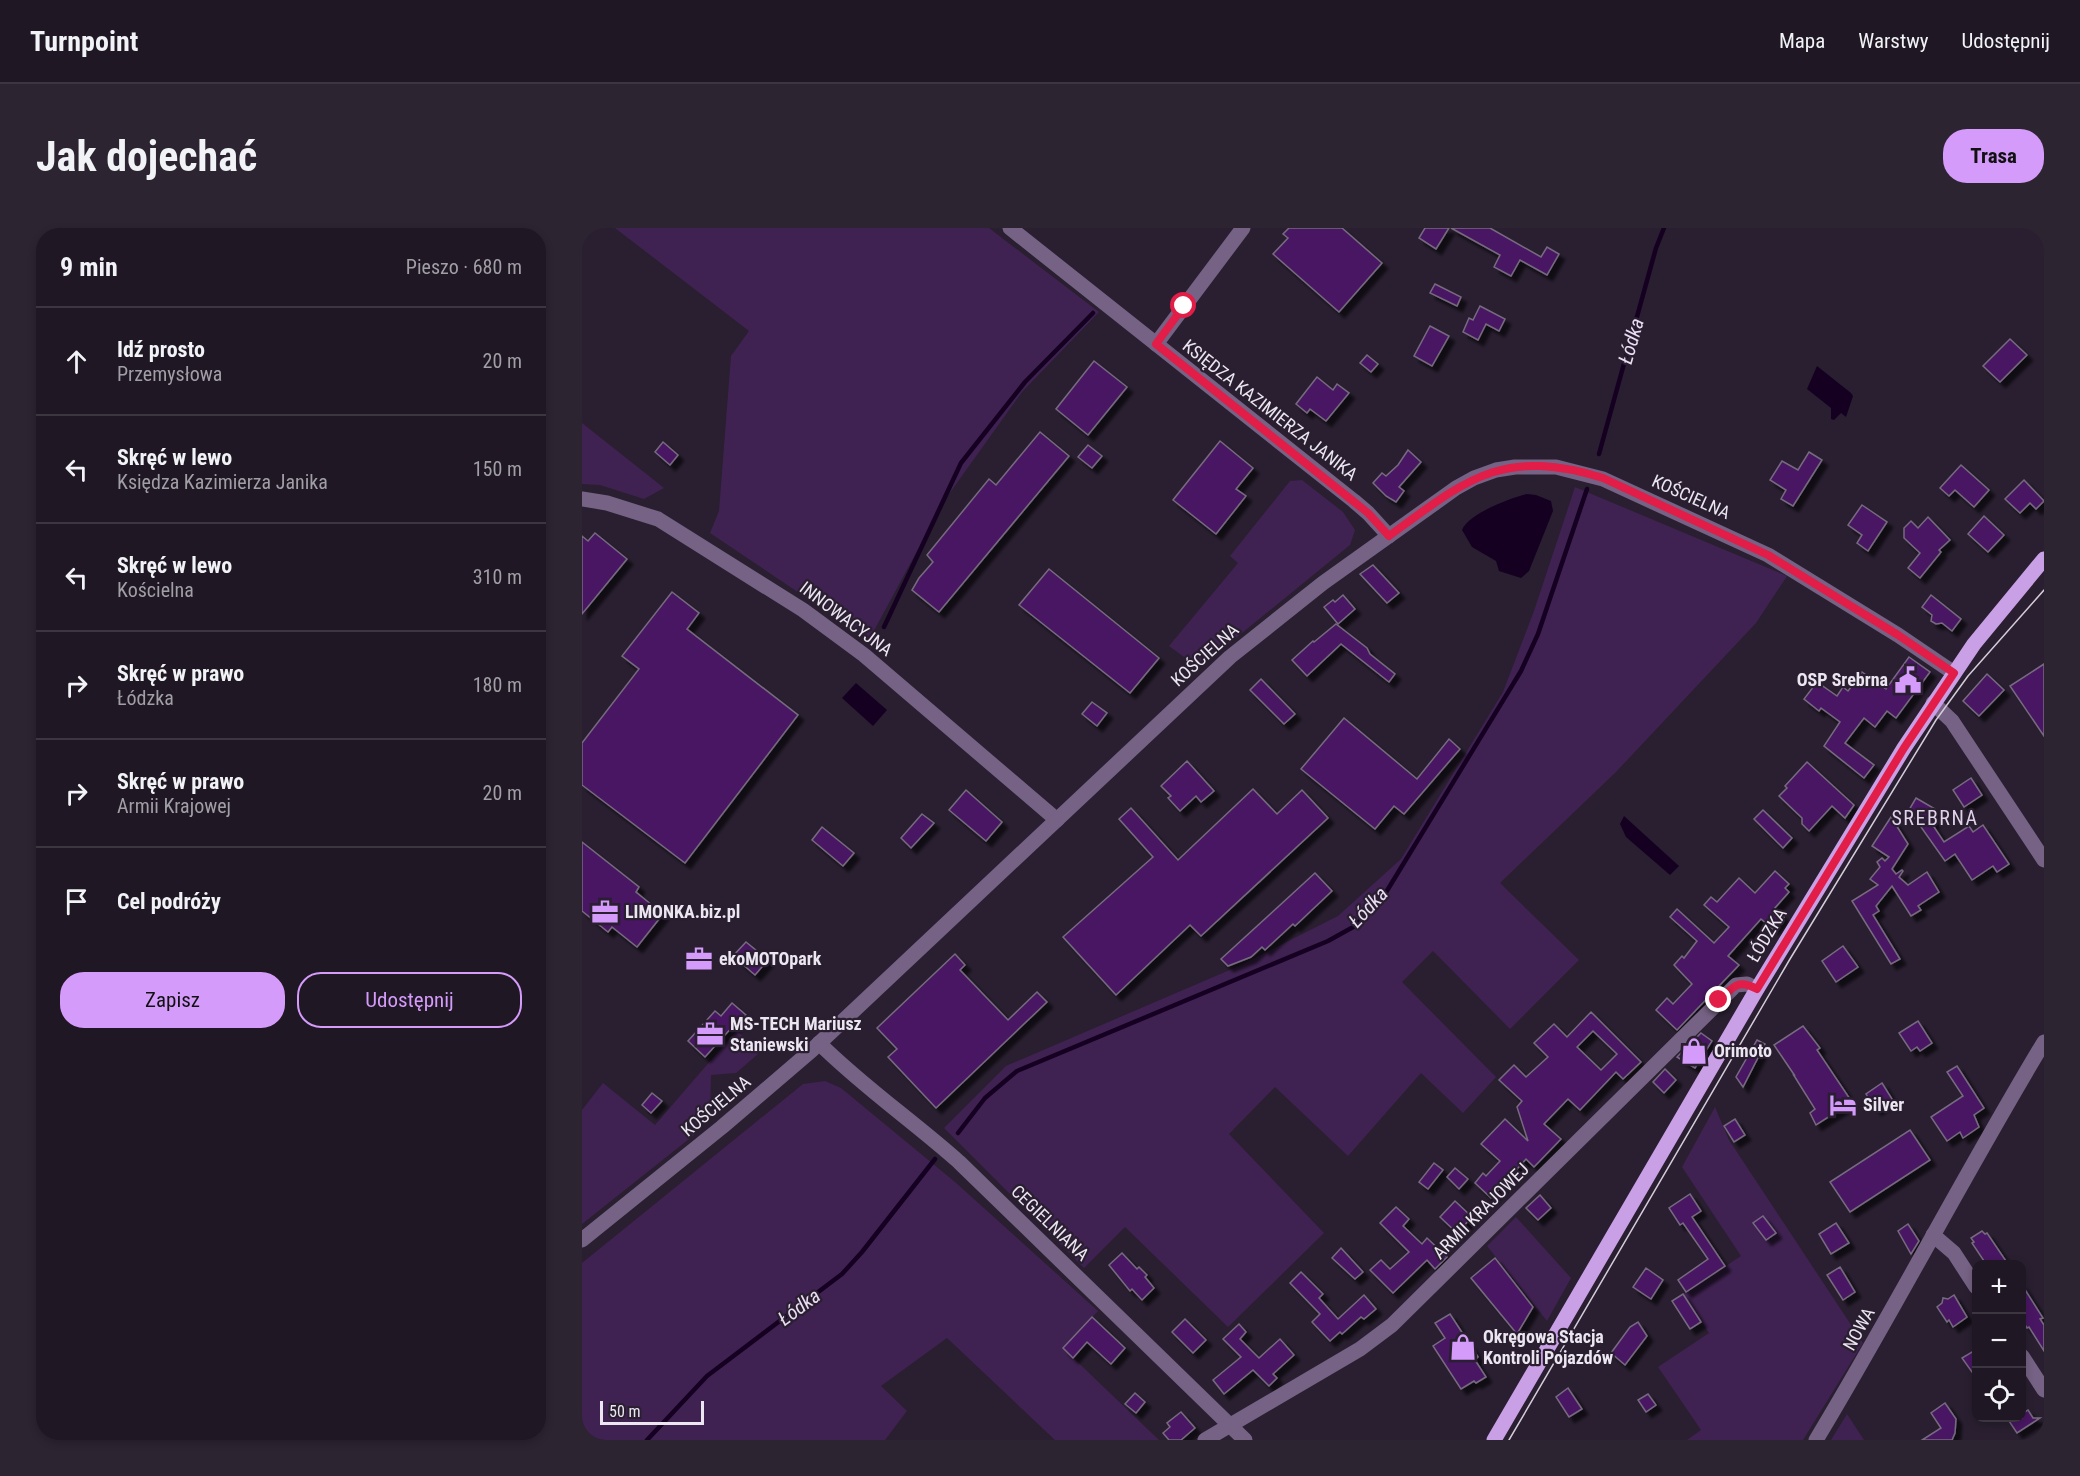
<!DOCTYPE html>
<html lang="pl">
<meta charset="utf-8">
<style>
:root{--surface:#1f1724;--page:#2c2431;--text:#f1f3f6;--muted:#a19fa6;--line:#3c3641;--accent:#d59bfa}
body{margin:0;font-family:"Roboto Condensed",sans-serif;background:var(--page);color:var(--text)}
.controls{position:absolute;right:18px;bottom:18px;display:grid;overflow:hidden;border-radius:12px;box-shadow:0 3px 9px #0003}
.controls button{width:54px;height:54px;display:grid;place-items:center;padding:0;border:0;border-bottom:2px solid var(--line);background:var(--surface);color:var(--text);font:30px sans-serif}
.scale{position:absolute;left:18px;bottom:15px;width:104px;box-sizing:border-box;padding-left:6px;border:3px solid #ece6f1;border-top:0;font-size:16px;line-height:21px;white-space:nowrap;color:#ece6f1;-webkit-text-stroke:4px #291f30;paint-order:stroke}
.stop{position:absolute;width:18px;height:18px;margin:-14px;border:4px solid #e11d48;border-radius:50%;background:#fff}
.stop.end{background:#e11d48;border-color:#fff;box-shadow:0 2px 6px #0008}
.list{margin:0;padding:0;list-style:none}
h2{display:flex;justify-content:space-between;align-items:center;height:78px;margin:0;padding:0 24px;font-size:26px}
h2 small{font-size:20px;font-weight:400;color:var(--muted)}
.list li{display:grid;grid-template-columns:39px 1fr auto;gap:18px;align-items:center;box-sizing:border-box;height:108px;padding:0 24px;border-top:2px solid var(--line)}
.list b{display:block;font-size:22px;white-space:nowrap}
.list p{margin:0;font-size:20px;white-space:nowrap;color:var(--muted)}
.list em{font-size:20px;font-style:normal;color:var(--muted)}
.actions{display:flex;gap:12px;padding:18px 24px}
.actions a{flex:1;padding:14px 0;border:2px solid var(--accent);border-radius:24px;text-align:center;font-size:21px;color:var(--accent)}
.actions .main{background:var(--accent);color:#111}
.icon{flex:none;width:33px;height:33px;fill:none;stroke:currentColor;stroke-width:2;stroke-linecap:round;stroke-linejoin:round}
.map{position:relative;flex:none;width:1462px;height:1212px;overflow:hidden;border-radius:24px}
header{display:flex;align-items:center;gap:36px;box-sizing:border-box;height:84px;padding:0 30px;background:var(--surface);border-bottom:2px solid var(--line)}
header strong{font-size:28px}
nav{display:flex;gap:33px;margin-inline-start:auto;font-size:21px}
.intro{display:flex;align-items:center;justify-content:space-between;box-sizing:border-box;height:144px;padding:0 36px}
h1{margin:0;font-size:42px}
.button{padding:15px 27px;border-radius:24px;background:var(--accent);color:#111;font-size:21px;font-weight:700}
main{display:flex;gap:36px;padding:0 36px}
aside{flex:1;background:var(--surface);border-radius:24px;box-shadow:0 3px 9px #0003}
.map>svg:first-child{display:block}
.green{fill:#3f2251}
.water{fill:#150022}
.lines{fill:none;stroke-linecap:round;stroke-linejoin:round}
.stream{stroke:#150022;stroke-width:4.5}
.building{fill:#491763;stroke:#766b7f;stroke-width:1.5;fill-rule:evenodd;filter:url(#shadow)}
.minor{stroke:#766284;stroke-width:15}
.major{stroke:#c99fe6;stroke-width:15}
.tram{stroke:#d4cdd9;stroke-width:1.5}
.route{stroke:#e11d48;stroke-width:8}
.labels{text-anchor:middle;stroke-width:4.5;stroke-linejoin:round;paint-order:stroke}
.street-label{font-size:18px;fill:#ece6f1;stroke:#291f30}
.poi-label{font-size:18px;font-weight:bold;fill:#ece6f1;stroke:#291f30;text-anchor:start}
.water-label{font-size:20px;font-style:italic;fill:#eaddf3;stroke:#291f30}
.neighbourhood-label{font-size:20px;letter-spacing:1.5px;fill:#dfd2e9;stroke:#291f30}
</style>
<header>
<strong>Turnpoint</strong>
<nav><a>Mapa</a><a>Warstwy</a><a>Udostępnij</a></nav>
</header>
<div class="intro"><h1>Jak dojechać</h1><a class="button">Trasa</a></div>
<main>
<aside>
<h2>9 min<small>Pieszo · 680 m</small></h2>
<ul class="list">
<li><svg class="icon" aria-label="ahead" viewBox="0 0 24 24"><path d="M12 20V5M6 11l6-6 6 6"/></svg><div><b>Idź prosto</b><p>Przemysłowa</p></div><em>20 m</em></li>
<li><svg class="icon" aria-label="left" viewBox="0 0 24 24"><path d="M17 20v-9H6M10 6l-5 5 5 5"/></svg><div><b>Skręć w lewo</b><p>Księdza Kazimierza Janika</p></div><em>150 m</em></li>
<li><svg class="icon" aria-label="left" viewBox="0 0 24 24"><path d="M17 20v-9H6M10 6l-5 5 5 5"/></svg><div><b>Skręć w lewo</b><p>Kościelna</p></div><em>310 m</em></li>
<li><svg class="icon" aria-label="right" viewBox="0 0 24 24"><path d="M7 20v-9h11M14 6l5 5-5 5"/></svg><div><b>Skręć w prawo</b><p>Łódzka</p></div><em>180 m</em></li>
<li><svg class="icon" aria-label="right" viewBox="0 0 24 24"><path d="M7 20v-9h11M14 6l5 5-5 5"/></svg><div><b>Skręć w prawo</b><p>Armii Krajowej</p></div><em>20 m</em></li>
<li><svg class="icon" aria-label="arrive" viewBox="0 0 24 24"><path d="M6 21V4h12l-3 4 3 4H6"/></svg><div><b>Cel podróży</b></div></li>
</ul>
<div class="actions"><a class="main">Zapisz</a><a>Udostępnij</a></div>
</aside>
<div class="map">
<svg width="1462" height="1212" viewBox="0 0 1462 1212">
<defs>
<filter id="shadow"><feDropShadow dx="5.5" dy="5.5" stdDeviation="1.5" flood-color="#0009"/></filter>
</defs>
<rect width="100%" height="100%" fill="#291f30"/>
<g class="green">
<polygon points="33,0 407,0 517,84 440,164 362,273 287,412 128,305 137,283 149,128 167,103"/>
<polygon points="0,195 82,260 62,271 18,257 0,256"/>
<polygon points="720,252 761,284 773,302 768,317 617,440 587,418 656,335 648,328 708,253"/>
<polygon points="993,259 1205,348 1174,395 1034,544 918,655 997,732 928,801 851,723 820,754 914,849 881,885 839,845 766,928 693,859 647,906 742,1005 646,1099 543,999 502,1040 362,900 424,838 657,738 756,688 819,631 921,464 952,383"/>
<polygon points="155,802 176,826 154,845 129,847 128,888 112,907 0,996 0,882 21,855 73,897"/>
<polygon points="243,853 259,860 373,954 516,1083 481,1120 577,1212 473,1212 365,1110 299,1158 325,1183 303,1212 0,1212 0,1035 221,856"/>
<polygon points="1133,879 1147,912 1281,1115 1221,1212 1105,1212 1119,1202 1076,1139 1127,1105 1101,1066 1159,1028 1100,939"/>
<polygon points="934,989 989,1050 965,1093 905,1018"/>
<polygon points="1265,1186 1282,1212 1249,1212"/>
</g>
<g class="water">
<polygon points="1235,138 1269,165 1271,168 1264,189 1259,185 1252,192 1249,191 1249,180 1225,161"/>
<path d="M945,266L954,267L969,273L971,283L947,343L939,350L917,343L914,333L890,319L880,302C886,286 928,270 945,266Z"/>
<polygon points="274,455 305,482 291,498 260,470"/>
<polygon points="1042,588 1097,638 1088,647 1044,609 1038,596"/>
</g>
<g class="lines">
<g class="stream">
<polyline points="1017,226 1074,20 1082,0"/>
<polyline points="302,399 379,235 443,154 511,85"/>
<polyline points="376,905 403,870 435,843 746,713 773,698 803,666 939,443 956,406 1005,261"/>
<polyline points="65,1212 125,1148 260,1046 280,1024 353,931"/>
</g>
</g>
<g class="building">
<polygon points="707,0 760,0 800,35 757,84 691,26 706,10 701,6"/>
<polygon points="843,0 867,0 854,21 837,10"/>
<polygon points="869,0 908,0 959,29 965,19 977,26 965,47 938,32 929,48 912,39 918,27"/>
<polygon points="853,56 879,69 875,78 848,65"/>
<polygon points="898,78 923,91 917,103 904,96 896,112 881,104 887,90 891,92"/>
<polygon points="848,98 867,108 850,138 832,128"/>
<polygon points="1428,111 1445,127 1418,154 1401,138"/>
<polygon points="785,127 796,136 789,144 778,135"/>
<polygon points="512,133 545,159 506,207 474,181"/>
<polygon points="735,149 751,162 755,156 767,165 744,193 728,181 725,185 714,176"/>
<polygon points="458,204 487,228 357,384 330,362 337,350 351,334 345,327 407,251 414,257"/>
<polygon points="638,213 671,240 654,261 664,268 634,306 591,272"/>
<polygon points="81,214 96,227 88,237 73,224"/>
<polygon points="506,217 520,228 510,240 496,229"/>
<polygon points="826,222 839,234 817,259 822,263 814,274 804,268 791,255 800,245 804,248 816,237"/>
<polygon points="1227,224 1240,232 1211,278 1199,271 1204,262 1188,252 1200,233 1216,242"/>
<polygon points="1379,237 1407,262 1392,279 1373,262 1367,268 1358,260"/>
<polygon points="1442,252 1462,273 1454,281 1448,275 1438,285 1423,271"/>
<polygon points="1280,277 1305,294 1286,323 1275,315 1280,307 1266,297"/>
<polygon points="1402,288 1422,307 1406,324 1386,306"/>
<polygon points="1346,289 1368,312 1357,322 1359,324 1338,350 1326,340 1338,325 1322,310 1322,300 1329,293 1336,300"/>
<polygon points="13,305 45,331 0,386 0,308 6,313"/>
<polygon points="791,337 817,365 805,375 778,346"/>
<polygon points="467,341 577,430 548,465 437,377"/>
<polygon points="90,364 117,385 105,401 216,487 103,635 0,557 0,515 57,441 40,428"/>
<polygon points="761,367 773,381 756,396 742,379 751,372 753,374"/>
<polygon points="1349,367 1379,391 1370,403 1360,395 1354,396 1349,393 1350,387 1340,379"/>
<polygon points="754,396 785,420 788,426 813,446 807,454 759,416 725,448 710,432 731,413 732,414"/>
<polygon points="1327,429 1348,444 1314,490 1305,483 1293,499 1282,490 1263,515 1292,537 1282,550 1242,518 1258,494 1239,480 1237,483 1222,471 1235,454 1255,468 1261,459 1266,463 1280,444 1304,461"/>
<polygon points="1462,436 1462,508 1428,458"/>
<polygon points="1405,446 1422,462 1397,488 1381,473"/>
<polygon points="679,451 713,486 702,496 668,462"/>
<polygon points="510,474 525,485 515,498 500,486"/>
<polygon points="762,490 835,551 867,511 878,521 822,586 812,578 793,601 719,541"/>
<polygon points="605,533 632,563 619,574 614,568 598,583 586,570 589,568 579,558"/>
<polygon points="1225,534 1272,577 1263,590 1250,578 1227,603 1220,596 1220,590 1197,568 1205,560 1203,558"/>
<polygon points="1389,550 1400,567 1382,579 1371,562"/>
<polygon points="671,561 695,586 720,562 746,590 619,708 608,697 534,767 481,709 571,629 537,591 549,580 596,632"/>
<polygon points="384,562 420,594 404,613 367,582"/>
<polygon points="1334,570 1353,581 1350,585 1355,588 1350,596 1362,614 1387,598 1391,604 1401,597 1427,636 1415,644 1411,638 1390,652 1373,626 1363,633 1327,582"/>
<polygon points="1181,582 1210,610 1201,620 1172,591"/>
<polygon points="340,586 352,595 329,620 319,610"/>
<polygon points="1309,589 1326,616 1310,641 1314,646 1320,642 1321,643 1317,649 1326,657 1345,644 1357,664 1336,678 1339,682 1329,688 1310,658 1294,678 1297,683 1291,687 1318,731 1309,736 1270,673 1296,657 1288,651 1298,639 1295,634 1300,630 1303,633 1307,629 1290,618"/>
<polygon points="240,599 272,625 261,638 230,612"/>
<polygon points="0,614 57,659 54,664 81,686 55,719 30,699 26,704 0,683"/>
<polygon points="1193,643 1207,656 1203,660 1207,664 1192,681 1202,689 1191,701 1179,691 1146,728 1157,737 1095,802 1074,782 1085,770 1091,776 1110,756 1092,737 1100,728 1102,730 1115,713 1088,689 1095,681 1132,715 1147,699 1122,677 1129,669 1135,674 1157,650 1173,665"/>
<polygon points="733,645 750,663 713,698 711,696 683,722 680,719 669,729 646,738 639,731"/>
<polygon points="164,714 186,732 173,747 151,728"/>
<polygon points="1261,718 1276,739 1254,754 1240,733"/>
<polygon points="373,726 383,737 378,742 426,792 455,764 465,774 354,880 306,829 315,821 295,800"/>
<polygon points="150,775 164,787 153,798 152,797 123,829 106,813 133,783 139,788"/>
<path d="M1009,784L1059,834L1041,851L1034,844L998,882L986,871L962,896L979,911L952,939L944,931L909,970L893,955L901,945L904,948L918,933L899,916L923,891L946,913L935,879L940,873L917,852L932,837L944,849L966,829L952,815L972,796L985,809ZM1011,803L1035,826L1019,842L995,819Z"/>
<polygon points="1336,793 1350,815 1338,823 1335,819 1329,823 1317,805"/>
<polygon points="1221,798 1238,820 1235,822 1270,874 1234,897 1228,885 1233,881 1211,846 1213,848 1192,817"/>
<polygon points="1119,805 1130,813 1113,840 1095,829"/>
<polygon points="1175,812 1183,816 1161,859 1154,849"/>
<polygon points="1375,838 1402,880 1392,887 1397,899 1381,910 1378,904 1365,913 1349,889 1381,868 1365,844"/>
<polygon points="1083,841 1094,852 1082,865 1071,854"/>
<polygon points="1300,855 1310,871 1294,882 1284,866"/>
<polygon points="70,865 80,873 69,885 60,877"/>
<polygon points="1153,891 1163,907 1152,914 1142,898"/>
<polygon points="1328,902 1348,932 1268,984 1248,954"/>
<polygon points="852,935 861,942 846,961 837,954"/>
<polygon points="873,940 886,951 877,961 865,949"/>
<polygon points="1108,966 1119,983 1110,989 1143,1038 1104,1064 1096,1052 1126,1031 1101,995 1098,997 1087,980"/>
<polygon points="958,967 969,980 956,992 944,980"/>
<polygon points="873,973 890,989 875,1005 858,989"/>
<polygon points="814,979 827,991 821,998 840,1016 845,1010 865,1029 853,1041 845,1032 811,1065 788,1042 799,1032 808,1041 827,1024 798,995"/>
<polygon points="1181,988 1194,1005 1184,1012 1171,995"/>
<polygon points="1254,995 1267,1015 1249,1026 1237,1006"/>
<polygon points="1326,996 1337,1013 1329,1026 1316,1003"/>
<polygon points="1400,1003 1403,1006 1405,1005 1426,1036 1404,1036 1390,1015 1392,1014 1389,1010"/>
<polygon points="759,1020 781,1044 773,1051 750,1030"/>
<polygon points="540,1025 555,1041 557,1039 565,1047 563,1049 572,1060 560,1072 550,1061 548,1063 527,1037"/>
<polygon points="913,1030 951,1079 935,1106 889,1050"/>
<polygon points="1258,1039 1273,1064 1261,1072 1245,1047"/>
<polygon points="1064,1040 1081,1052 1069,1071 1051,1059"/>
<polygon points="719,1044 741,1066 737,1070 756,1091 782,1067 794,1081 782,1091 779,1089 760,1106 758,1104 748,1113 730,1094 738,1086 708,1055"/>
<polygon points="1440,1057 1461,1090 1458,1091 1462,1097 1462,1123 1447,1099 1445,1100 1440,1092"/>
<polygon points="1101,1066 1119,1094 1108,1101 1090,1073"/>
<polygon points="1372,1067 1385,1089 1371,1099 1367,1092 1365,1094 1355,1079 1360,1075 1361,1070 1366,1071"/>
<polygon points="868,1086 896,1129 893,1132 904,1149 894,1155 892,1153 879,1161 851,1118 863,1110 853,1095"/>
<polygon points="510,1089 543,1120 529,1136 505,1114 491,1130 481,1120"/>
<polygon points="603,1091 624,1112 611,1125 590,1104"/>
<polygon points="1056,1094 1065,1108 1043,1137 1029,1125 1048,1099"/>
<polygon points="657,1096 664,1104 658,1111 677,1130 698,1111 712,1127 691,1146 695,1150 687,1158 671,1142 642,1166 631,1152 659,1129 641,1111"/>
<polygon points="1395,1121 1395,1151 1380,1130"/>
<polygon points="986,1160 1000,1181 987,1189 974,1169"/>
<polygon points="553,1165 563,1174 554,1185 543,1176"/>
<polygon points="1066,1166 1074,1177 1064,1184 1056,1172"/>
<polygon points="1363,1175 1374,1191 1373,1205 1370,1212 1340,1212 1359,1200 1349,1185"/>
<polygon points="1446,1182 1451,1190 1458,1190 1435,1205 1425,1190 1440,1190 1440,1186"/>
<polygon points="599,1184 613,1200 599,1212 587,1212 581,1205 588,1199 585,1195"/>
</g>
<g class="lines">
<g class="minor">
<polyline points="428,0 772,273 786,285 807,308"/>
<polyline points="574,116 661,0"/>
<polyline points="0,271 25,275 76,291 221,382 282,427 475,592"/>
<polyline points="1351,475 1370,493 1462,632"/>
<path d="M237,815C280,858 331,893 377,934L663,1212"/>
<polyline points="1351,1007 1372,1025 1394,1059"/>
<polyline points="0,1012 140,899 230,822 648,429 741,355 874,260 892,250 914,242 933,239 974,239 1021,251 1186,327 1316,407 1372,445"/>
<polyline points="1440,1128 1462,1162"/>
<polyline points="623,1212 778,1121 810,1097 1154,757 1165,756 1175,761"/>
<path d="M1234,1212C1313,1081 1383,945 1462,814"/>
</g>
<polyline class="major" points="912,1212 1175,761 1322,520 1392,416 1462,331"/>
<polyline class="tram" points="927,1212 1208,731 1354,492 1386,448 1462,362"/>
</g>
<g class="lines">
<path class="route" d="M602,78L574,116L771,273L786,285L807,308C885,251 920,219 1021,250L1186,327L1316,407L1372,445L1322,520L1175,761C1155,751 1153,758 1137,772"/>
</g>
<defs>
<symbol id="civic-bare" viewBox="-9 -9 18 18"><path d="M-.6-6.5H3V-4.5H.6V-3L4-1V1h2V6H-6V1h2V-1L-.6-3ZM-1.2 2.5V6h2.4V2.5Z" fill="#d59bfa" stroke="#291f30" stroke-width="2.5" paint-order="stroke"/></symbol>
<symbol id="office-bare" viewBox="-9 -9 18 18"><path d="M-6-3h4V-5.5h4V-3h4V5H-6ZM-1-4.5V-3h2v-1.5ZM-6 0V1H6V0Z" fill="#d59bfa" stroke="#291f30" stroke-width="2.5" paint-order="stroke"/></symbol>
<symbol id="shop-bare" viewBox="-9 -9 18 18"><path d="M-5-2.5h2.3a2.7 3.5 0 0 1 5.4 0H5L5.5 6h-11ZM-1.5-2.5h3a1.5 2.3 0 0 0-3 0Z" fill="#d59bfa" stroke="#291f30" stroke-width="2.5" paint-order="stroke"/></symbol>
<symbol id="hotel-bare" viewBox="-9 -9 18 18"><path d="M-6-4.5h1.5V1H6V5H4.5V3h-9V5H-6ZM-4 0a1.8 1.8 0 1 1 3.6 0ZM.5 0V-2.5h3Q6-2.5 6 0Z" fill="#d59bfa" stroke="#291f30" stroke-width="2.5" paint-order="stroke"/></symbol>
</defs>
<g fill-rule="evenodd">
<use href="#civic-bare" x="1307" y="433" width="38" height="38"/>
<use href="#office-bare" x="4" y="665" width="38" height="38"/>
<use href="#office-bare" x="98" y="712" width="38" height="38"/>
<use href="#office-bare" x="109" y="787" width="38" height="38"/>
<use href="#shop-bare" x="1093" y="804" width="38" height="38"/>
<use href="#hotel-bare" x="1242" y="858" width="38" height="38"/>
<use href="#shop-bare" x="862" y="1100" width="38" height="38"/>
</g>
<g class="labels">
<g class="street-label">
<text transform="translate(688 182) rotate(38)" y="6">KSIĘDZA KAZIMIERZA JANIKA</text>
<text transform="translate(1109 269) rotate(24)" y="6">KOŚCIELNA</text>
<text transform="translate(264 391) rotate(37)" y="6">INNOWACYJNA</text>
<text transform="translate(623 427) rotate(-42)" y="6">KOŚCIELNA</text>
<text transform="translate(1185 707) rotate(-59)" y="6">ŁÓDZKA</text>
<text transform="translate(134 878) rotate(-40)" y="6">KOŚCIELNA</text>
<text transform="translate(899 983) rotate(-45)" y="6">ARMII KRAJOWEJ</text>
<text transform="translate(468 995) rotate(44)" y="6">CEGIELNIANA</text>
<text transform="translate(1277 1101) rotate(-61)" y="6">NOWA</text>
</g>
<g class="poi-label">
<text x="1306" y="458" text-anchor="end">OSP Srebrna</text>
<text x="43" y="690">LIMONKA.biz.pl</text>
<text x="137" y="737">ekoMOTOpark</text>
<text x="148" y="802">MS-TECH Mariusz<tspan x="148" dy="21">Staniewski</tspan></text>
<text x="1132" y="829">Orimoto</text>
<text x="1281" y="883">Silver</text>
<text x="901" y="1115">Okręgowa Stacja<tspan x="901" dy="21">Kontroli Pojazdów</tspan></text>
</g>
<g class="water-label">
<text transform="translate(1049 113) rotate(-74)" y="7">Łódka</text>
<text transform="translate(786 679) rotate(-47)" y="7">Łódka</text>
<text transform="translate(217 1079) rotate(-37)" y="7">Łódka</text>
</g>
<g class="neighbourhood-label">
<text x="1353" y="597">SREBRNA</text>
</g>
</g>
</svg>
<div class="controls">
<button>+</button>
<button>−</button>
<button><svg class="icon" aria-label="locate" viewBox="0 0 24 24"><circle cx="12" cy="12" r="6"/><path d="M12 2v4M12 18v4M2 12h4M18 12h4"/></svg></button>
</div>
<div class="scale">50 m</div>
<div class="stop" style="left:602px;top:78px"></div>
<div class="stop end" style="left:1137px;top:772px"></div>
</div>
</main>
